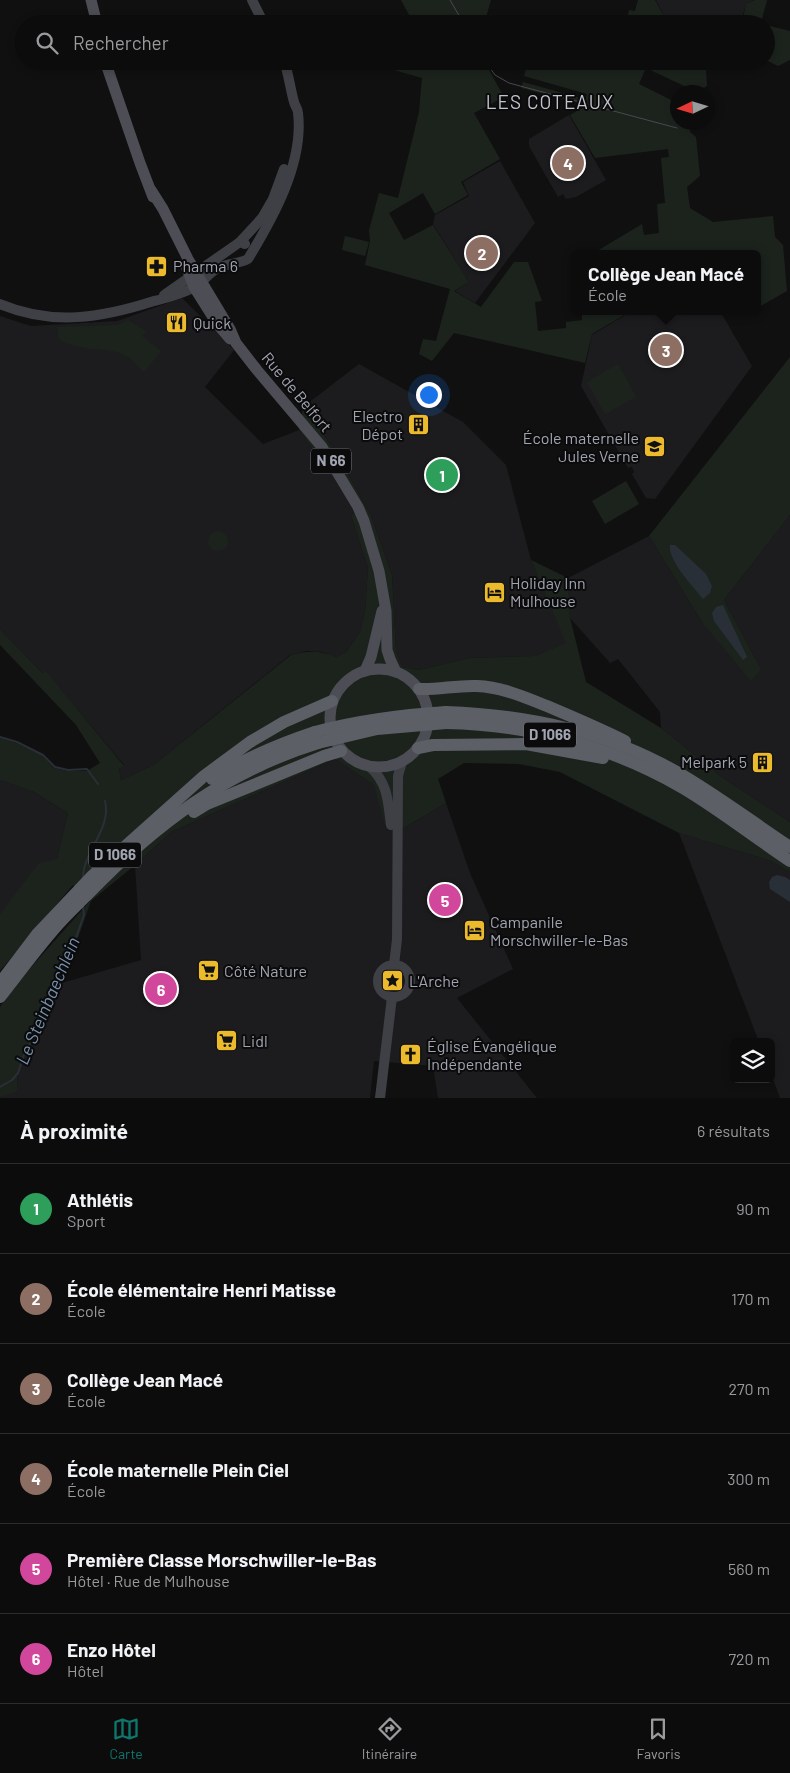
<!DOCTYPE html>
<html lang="fr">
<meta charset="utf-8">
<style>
:root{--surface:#0c0c0d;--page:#151516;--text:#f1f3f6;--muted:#9a9b9d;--line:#2c2c2e;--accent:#0f766e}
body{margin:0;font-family:Barlow,sans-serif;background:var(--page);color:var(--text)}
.controls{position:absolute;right:15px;bottom:15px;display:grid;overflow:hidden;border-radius:8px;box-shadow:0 2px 8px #0003}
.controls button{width:45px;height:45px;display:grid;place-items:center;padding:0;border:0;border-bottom:1px solid var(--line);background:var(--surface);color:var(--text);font:25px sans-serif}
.compass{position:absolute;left:670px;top:85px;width:45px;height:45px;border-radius:50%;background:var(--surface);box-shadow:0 2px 8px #0003;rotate:266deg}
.you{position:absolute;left:428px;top:394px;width:18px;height:18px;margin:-12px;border:4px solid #fff;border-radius:50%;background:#1a73e8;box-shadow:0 0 0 8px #1a73e833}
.badge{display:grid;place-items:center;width:32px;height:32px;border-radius:50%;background:var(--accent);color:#fff;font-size:16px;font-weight:700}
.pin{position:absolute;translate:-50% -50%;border:2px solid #fff;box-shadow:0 1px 5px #0006}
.popup{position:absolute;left:571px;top:250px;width:190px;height:65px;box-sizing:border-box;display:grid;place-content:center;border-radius:8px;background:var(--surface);filter:drop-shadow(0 1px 4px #0005);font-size:16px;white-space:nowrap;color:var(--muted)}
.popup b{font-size:19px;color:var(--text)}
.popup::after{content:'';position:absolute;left:50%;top:100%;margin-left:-10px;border:10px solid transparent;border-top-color:var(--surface)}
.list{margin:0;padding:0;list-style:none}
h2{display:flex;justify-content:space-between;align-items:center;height:65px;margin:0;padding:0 20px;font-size:21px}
h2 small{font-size:16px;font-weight:400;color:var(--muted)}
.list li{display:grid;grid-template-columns:32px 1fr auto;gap:15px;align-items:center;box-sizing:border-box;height:90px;padding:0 20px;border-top:1px solid var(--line)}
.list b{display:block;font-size:19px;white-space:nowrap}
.list p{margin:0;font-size:16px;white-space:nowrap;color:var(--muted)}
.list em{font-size:16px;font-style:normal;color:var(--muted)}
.icon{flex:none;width:28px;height:28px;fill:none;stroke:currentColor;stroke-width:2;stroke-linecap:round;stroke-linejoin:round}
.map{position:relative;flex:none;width:790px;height:1098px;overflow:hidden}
.search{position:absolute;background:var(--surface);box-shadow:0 2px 8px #0003;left:15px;right:15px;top:15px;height:55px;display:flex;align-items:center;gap:12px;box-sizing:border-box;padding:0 18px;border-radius:28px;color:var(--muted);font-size:19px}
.sheet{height:605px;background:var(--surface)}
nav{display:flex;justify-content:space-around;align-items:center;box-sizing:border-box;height:70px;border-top:1px solid var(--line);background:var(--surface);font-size:14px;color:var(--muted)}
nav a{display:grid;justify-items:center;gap:2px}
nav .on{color:var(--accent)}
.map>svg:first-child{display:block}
.built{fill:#1c1c1e}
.green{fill:#1c231d}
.water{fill:#292f36}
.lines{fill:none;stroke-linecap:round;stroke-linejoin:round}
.stream{stroke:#292f36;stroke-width:2}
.secondary{stroke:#3f4046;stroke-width:10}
.primary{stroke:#4d4e55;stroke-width:11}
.highway{stroke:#5d5f67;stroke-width:12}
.tram{stroke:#48494f;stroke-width:1}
.highway-bridge{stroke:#5d5f67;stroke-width:12}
.labels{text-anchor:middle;stroke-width:4;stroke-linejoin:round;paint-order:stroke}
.shield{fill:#0b0b0c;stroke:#747780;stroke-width:1}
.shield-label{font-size:15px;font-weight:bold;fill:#a1a5b1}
.poi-label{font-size:16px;fill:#a1a5b1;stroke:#0b0b0c;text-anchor:start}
.street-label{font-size:16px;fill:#a1a5b1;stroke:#0b0b0c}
.water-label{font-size:18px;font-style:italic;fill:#7890ac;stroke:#0b0b0c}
.quarter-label{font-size:19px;letter-spacing:1px;fill:#c2c4ce;stroke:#0b0b0c}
</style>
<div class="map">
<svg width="790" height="1098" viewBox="0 0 790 1098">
<rect width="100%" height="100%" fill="#101011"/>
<g class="built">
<polygon points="656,0 754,0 746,4 742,18 743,24 668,24"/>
<polygon points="569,115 606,180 576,197 566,199 563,194 558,197 529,146 529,139"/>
<polygon points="500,161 535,223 475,303 455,291 469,282 433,224 435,215 469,196 463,182"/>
<polygon points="182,298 234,350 205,387 263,444 299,430 344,493 354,513 351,515 368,568 365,611 360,632 346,652 336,657 322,652 307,651 290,655 152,766 121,780 119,769 124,765 45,671 42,673 0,629 0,316 31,326 117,321"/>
<polygon points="632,311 720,311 752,366 655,499 646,498 632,474 634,472 632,467 628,468 581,386 592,335"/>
<polygon points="359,364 463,422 506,465 531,560 567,643 535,656 470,658 419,670 402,667 396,651 392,575 371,516 338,456 315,422 303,407"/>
<polygon points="790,515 790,822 723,778 661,728 660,712 618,659 610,663 570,618 568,578 649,536 702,622 761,669 724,600"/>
<polygon points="335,759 374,785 402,829 446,803 470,873 513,969 457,998 537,1098 438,1098 433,1066 374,1061 370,1098 0,1098 1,1096 18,1091 17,1072 62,983 141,960 135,865 171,832"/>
<polygon points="0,780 30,790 68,813 57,859 0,914"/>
<polygon points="679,833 771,861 790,872 790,1098 780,1098 771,1074 771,1042 759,1042"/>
</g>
<g class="green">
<polygon points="401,0 491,0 484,24 414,24"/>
<polygon points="638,0 655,0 668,24 626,24 629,10 635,11"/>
<polygon points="755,0 767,0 761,23 763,24 744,24 743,18 746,4"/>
<polygon points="766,25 790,31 790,60 778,66 768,61 706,69 707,86 697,92 646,68 639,84 677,103 678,122 692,123 690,132 696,137 700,176 687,187 690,208 713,222 773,216 775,237 783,245 787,291 757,308 757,254 592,254 642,224 644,235 659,233 657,204 665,203 661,158 669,157 668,149 595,158 570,115 582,108 587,94 524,76 528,61 766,61"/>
<polygon points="388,61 484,61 504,97 474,113 500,159 461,182 468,195 435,214 423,193 389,213 404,240 433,225 469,282 454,291 481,307 514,262 528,262 542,301 535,302 538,331 566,328 566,322 582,320 582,315 592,314 592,311 631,311 592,334 585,363 454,333 432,361 419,354 423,339 436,341 450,289 365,265 370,241 369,230 379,193 398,198 419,112 422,78 387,68"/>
<polygon points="523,82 581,98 580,103 521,88"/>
<polygon points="345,236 369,242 365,256 342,250"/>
<path d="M128,320L146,331L142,336L161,351L144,372C139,368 135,362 130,358C109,343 76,355 58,337V327L118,325Z"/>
<polygon points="790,357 790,515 724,600 761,669 751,681 702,622 649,536"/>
<polygon points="618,364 636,397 605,414 587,382"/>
<path d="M303,407L315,422L338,456L371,516L392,575L396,651L402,667L419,670L470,658L535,656L566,643L531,560L568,578L570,618L586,682L661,728L723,778L790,822V872L771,861L679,833L560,772L519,764L464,763L438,779L446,803L402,829L385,825L374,785L335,759L171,832L135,865L91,901L62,983L17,1072L18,1091L0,1097V1007L17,983L90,901L73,885L0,971V914L39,863L57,859L68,813L32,791L0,780V738L16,743L42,755L54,768L67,771H87L100,763L76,725L0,645V629L42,673L45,670L124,766L119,769L121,780L152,766L291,655C309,651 318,650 336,657L346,652L360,632L365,611L368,568L351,515L354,513L344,493L299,430Z"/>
<polygon points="626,481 639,504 605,524 592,501"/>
<circle cx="218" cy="541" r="10"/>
<circle cx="393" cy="981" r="11"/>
</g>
<g class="water">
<path d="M670,545H675L706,574L712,586L710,593L703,599C693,586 668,561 670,545Z"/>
<polygon points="723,605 747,657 743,660 714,621 712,613 716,607"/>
<polygon points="777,875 785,877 790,880 790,902 770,889 769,882 772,877"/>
</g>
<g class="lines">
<g class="stream">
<polyline points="0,737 17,742 43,755 55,767 68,770 87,769 98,784"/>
<path d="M83,878C83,851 112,829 105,801"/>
<polyline points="0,1087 12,1080 18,1073 25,1052 43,1022 49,1002 61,980 84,915 83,907"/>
</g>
<g class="secondary">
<polyline points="252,0 264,24"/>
<polyline points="240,242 262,218 273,199 284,169"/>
<polyline points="164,295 240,242 245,244"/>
<path d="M0,304C53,326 101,318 154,301C164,299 187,292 194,287C203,282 209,273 218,268C228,263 239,264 248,259C273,218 304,163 298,113C298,109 295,106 294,102C290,88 289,75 284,61"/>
<path d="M370,767C388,783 388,802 391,825"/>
<polyline points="394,965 397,939 398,776 402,762"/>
<circle cx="394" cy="981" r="16"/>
<polyline points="380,1098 392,997"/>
</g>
<g class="primary">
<polyline points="91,0 97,24"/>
<polyline points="105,61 140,163 153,197"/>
<polyline points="151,190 163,209 188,259 230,329 236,343 257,370 322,447 358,507 364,521 379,571 386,611 387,650 390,659 396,672"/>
<polyline points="186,266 194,287 218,325 230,339"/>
<circle cx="379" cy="718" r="49"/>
<polyline points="365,671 371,657 382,611"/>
</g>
<g class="highway">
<path d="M419,689C438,690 457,685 477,686C502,687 524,697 547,706C573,717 599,728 625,741"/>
<path d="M446,712C530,715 609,732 682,775C719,797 754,823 790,847"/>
<path d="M446,723C531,725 609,745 683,788C720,810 754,837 790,861"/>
<polyline points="418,748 433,745 526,744 603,758"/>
<path d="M212,779C245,758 279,744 315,732"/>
<polyline points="194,812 207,804 324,756 341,751"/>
<polyline points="0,983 38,933 91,877 204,776 250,742 284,722 332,701"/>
<path d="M0,997C18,974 35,951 54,929C65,916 77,905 89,893C156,824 225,772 318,743"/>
</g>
<g class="tram">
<polyline points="450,0 464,24"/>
<polyline points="485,61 495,75 509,83 677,128"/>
</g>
<g class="highway-bridge">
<path d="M315,732C360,720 400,715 446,712"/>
<polyline points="318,743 377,729 446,723"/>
</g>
</g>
<defs>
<symbol id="pharmacy-square" viewBox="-11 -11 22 22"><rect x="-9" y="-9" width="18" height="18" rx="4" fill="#ecba2d" stroke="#0b0b0c"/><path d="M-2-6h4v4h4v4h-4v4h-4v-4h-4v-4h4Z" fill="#111"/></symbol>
<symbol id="restaurant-square" viewBox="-11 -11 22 22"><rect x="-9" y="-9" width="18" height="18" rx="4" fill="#ecba2d" stroke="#0b0b0c"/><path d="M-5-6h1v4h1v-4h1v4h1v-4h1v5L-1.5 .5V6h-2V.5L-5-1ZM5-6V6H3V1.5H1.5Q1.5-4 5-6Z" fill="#111"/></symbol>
<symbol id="building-square" viewBox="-11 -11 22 22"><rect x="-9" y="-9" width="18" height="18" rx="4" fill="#ecba2d" stroke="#0b0b0c"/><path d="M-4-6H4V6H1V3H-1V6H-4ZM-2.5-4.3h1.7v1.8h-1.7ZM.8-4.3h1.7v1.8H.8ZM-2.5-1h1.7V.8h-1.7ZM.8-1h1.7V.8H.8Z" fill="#111"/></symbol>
<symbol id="school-square" viewBox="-11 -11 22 22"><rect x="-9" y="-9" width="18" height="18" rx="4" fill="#ecba2d" stroke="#0b0b0c"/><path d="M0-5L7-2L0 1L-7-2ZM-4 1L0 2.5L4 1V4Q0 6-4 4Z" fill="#111"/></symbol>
<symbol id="hotel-square" viewBox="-11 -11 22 22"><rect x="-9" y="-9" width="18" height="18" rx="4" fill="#ecba2d" stroke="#0b0b0c"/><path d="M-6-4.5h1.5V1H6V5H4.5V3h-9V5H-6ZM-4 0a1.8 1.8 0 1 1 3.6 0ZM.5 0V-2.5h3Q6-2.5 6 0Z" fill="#111"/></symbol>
<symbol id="supermarket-square" viewBox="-11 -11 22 22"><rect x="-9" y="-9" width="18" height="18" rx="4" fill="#ecba2d" stroke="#0b0b0c"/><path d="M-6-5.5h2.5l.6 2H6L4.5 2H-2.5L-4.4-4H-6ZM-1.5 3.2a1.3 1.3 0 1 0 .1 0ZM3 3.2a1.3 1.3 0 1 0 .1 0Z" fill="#111"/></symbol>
<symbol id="sight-square" viewBox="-11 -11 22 22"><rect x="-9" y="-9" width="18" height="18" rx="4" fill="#ecba2d" stroke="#0b0b0c"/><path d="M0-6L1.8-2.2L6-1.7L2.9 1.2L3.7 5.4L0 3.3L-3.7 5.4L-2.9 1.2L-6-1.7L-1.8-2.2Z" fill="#111"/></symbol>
<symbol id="church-square" viewBox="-11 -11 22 22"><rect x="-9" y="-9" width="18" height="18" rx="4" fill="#ecba2d" stroke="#0b0b0c"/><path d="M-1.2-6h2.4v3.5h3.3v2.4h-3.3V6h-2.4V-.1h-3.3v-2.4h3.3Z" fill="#111"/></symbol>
</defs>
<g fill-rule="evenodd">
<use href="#pharmacy-square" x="144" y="254" width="25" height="25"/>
<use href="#restaurant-square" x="164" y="310" width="25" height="25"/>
<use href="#building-square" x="406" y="412" width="25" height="25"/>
<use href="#school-square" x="642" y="434" width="25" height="25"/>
<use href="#hotel-square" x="482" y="580" width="25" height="25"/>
<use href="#building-square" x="750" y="750" width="25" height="25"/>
<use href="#hotel-square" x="462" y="918" width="25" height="25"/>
<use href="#supermarket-square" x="196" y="958" width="25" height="25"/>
<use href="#sight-square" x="380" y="968" width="25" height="25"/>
<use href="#supermarket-square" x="214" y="1028" width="25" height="25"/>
<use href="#church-square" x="398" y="1042" width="25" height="25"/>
</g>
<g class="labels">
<g class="shield">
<rect x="311" y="448.5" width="40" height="25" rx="4"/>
<rect x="524" y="722.5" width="52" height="25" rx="4"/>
<rect x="89" y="842.5" width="52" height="25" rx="4"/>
</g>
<g class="shield-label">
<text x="331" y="466">N 66</text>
<text x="550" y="740">D 1066</text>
<text x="115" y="860">D 1066</text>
</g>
<g class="poi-label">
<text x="173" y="272">Pharma 6</text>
<text x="193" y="329">Quick</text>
<text x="403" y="422" text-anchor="end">Electro<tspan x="403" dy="18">Dépot</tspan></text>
<text x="639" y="444" text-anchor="end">École maternelle<tspan x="639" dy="18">Jules Verne</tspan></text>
<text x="510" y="589">Holiday Inn<tspan x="510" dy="18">Mulhouse</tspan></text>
<text x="747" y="768" text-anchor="end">Melpark 5</text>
<text x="490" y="928">Campanile<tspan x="490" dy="18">Morschwiller-le-Bas</tspan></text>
<text x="224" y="977">Côté Nature</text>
<text x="409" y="987">L'Arche</text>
<text x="242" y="1047">Lidl</text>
<text x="427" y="1052">Église Évangélique<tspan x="427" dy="18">Indépendante</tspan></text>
</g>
<g class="street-label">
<text transform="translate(297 392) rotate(50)" y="6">Rue de Belfort</text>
</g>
<g class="water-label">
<text transform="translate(48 1001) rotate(-67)" y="6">Le Steinbaechlein</text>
</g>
<g class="quarter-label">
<text x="550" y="109">LES COTEAUX</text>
</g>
</g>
</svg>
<div class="controls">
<button><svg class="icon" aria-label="layers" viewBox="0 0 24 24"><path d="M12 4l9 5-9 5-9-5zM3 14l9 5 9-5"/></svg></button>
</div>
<svg class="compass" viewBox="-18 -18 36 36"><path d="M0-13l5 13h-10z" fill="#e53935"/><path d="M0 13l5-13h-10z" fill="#9a9b9d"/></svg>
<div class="you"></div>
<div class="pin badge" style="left:442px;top:475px;background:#2e9e5b">1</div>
<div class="pin badge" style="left:482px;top:253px;background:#8d6e63">2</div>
<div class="pin badge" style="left:666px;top:350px;background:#8d6e63">3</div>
<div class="popup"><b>Collège Jean Macé</b>École</div>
<div class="pin badge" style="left:568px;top:163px;background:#8d6e63">4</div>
<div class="pin badge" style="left:445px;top:900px;background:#d1479c">5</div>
<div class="pin badge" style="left:161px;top:989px;background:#d1479c">6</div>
<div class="search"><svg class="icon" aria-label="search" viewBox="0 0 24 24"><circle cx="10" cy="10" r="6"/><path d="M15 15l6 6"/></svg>Rechercher</div>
</div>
<section class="sheet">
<h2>À proximité<small>6 résultats</small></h2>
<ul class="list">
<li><span class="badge" style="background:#2e9e5b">1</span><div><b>Athlétis</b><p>Sport</p></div><em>90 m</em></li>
<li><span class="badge" style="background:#8d6e63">2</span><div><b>École élémentaire Henri Matisse</b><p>École</p></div><em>170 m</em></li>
<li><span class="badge" style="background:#8d6e63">3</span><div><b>Collège Jean Macé</b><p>École</p></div><em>270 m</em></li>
<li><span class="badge" style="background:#8d6e63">4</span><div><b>École maternelle Plein Ciel</b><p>École</p></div><em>300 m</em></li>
<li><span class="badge" style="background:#d1479c">5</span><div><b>Première Classe Morschwiller-le-Bas</b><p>Hôtel · Rue de Mulhouse</p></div><em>560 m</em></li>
<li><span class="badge" style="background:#d1479c">6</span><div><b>Enzo Hôtel</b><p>Hôtel</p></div><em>720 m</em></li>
</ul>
</section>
<nav>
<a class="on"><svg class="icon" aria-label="map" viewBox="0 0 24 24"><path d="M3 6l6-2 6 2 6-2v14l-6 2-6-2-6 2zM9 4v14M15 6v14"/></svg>Carte</a>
<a><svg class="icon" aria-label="directions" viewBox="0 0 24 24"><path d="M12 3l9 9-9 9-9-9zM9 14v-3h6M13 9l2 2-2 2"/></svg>Itinéraire</a>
<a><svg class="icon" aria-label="saved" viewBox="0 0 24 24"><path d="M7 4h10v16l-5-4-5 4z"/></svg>Favoris</a>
</nav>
